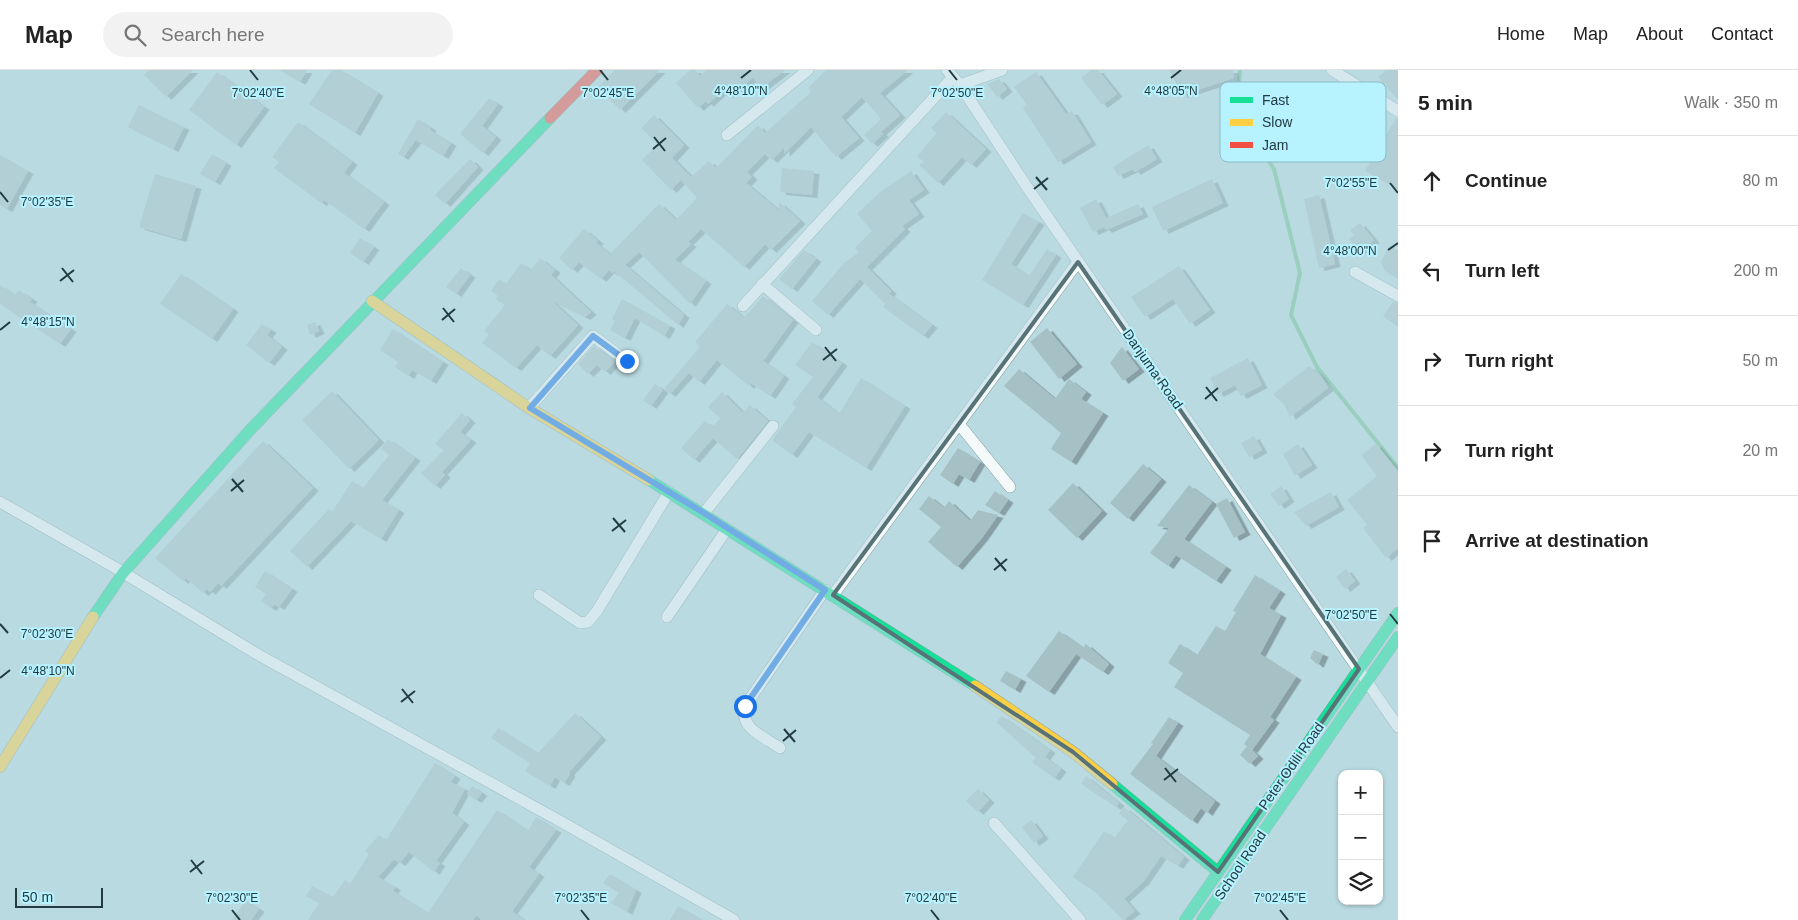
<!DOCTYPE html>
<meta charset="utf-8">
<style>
:root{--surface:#fff;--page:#f2f2f2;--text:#222;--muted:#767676;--line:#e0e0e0}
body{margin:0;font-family:Arial,sans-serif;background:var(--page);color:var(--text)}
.controls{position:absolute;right:15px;bottom:15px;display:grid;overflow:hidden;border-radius:10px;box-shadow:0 1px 4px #0004}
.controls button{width:45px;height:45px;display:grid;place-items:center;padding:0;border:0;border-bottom:1px solid var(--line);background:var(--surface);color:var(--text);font:25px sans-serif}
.scale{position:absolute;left:15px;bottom:12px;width:88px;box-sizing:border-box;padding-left:5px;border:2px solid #223b40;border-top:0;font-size:14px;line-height:18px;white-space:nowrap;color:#223b40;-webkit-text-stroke:4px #b6f2ff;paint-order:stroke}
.stop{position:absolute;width:15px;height:15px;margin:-11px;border:4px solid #1a73e8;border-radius:50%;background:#fff}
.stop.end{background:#1a73e8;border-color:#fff;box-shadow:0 1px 5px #0008}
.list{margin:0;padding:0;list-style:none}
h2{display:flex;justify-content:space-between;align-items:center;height:65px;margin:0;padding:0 20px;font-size:21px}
h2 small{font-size:16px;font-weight:400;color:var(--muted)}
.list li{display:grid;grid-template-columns:32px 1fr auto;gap:15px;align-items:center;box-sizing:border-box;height:90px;padding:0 20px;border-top:1px solid var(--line)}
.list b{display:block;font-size:19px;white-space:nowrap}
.list em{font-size:16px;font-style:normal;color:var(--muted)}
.icon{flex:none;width:28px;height:28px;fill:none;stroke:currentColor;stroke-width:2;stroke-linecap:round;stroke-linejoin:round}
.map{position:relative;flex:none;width:1398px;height:850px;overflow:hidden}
header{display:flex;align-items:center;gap:30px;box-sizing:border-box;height:70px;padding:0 25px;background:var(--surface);border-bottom:1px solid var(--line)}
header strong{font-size:24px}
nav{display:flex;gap:28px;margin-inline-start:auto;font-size:18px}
.search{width:350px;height:45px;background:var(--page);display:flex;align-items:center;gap:12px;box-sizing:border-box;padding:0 18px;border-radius:28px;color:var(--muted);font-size:19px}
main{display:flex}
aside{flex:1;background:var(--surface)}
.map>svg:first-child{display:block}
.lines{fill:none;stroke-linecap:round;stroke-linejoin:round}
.stream{stroke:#73be94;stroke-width:4}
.building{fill:#a6c1c6;filter:url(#shadow)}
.street-casing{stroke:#829ca1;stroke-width:12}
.fast-casing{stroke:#829ca1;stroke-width:12}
.slow-casing{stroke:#829ca1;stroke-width:12}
.jam-casing{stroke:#829ca1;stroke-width:12}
.street{stroke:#f4f9fa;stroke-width:11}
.fast{stroke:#16e098;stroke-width:11}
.slow{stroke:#ffcf43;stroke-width:11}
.jam{stroke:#f24e42;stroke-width:11}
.route{stroke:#1a73e8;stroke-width:6}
.marked{fill:none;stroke:#577378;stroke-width:4;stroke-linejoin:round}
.ticks{fill:none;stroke:#223b40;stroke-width:2}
.labels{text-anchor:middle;stroke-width:4;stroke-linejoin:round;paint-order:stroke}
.street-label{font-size:14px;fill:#223b40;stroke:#b6f2ff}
.key{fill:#b6f2ff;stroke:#8abbc6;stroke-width:1}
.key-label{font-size:14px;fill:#223b40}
.ticks-label{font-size:12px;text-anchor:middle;fill:#223b40;stroke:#b6f2ff;stroke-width:4;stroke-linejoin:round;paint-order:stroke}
</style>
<header>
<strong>Map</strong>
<div class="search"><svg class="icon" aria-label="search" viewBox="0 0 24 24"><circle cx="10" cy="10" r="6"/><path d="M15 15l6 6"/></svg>Search here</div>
<nav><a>Home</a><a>Map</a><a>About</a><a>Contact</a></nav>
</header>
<main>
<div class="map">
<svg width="1398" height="850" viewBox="0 0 1398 850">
<defs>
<filter id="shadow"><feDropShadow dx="5.5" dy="3" stdDeviation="0" flood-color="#0004"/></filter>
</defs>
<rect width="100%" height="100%" fill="#b9dae1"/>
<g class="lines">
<polyline class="stream" points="1240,0 1237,42 1274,99 1300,203 1291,245 1317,297 1398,398"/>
</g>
<g class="building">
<polygon points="149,0 193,0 166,27 144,5"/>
<polygon points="279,0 307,0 300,12"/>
<polygon points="332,0 341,0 378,23 355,63 309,34"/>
<polygon points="615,0 660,0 620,40 598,17"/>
<polygon points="690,0 695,0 700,6 706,0 785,0 761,18 753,7 736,23 733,20 728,25 723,20 708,34 706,31 698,38 676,13"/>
<polygon points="826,0 908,0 880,23 900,45 881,62 883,64 872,74 864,65 881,49 862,27 841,47 859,68 836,87 811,57 784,84 784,78 772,90 765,84 747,102 752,107 746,113 778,140 779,132 800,151 771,180 765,174 744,197 701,159 688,172 691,174 675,190 706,211 690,234 639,182 625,195 684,245 678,255 614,201 613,203 609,200 601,209 579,192 572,200 559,188 584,159 598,171 596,173 610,184 659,134 676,150 697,128 681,110 671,120 642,90 658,74 641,58 654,45 684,75 672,88 691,107 709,91 716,98 758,55 765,63 811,22 808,18"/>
<polygon points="1091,0 1098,0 1117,24 1102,35 1081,8"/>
<polygon points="1169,0 1233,0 1234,8 1182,25"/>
<polygon points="1386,0 1398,0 1398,30 1378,7"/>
<polygon points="217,2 264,37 236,75 189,40"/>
<polygon points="1036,2 1066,44 1072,41 1091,72 1058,92 1023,38 1027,35 1014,17"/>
<polygon points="999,9 1007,19 997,27 987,14"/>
<polygon points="489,28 498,34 482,56 496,67 483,83 460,64"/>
<polygon points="139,35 184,57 173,79 128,57"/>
<polygon points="946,42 986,79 971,95 962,87 938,113 919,95 924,92 917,86 937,63 931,58"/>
<polygon points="1396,48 1398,48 1398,119 1365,101"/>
<polygon points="418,49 431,58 430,60 451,73 443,86 416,70 403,87 398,84"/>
<polygon points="298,52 352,92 344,103 384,132 364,159 324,130 321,133 274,98 279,92 272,87"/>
<polygon points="1148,75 1157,89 1135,102 1133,99 1118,106 1113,97"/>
<polygon points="212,84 226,93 215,112 200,104"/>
<polygon points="0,85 28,101 7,139 0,135"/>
<polygon points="470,89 478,97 445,134 435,125"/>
<polygon points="782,98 814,101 812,125 780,122"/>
<polygon points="911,101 924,120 909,130 919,144 902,156 905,159 867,197 891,221 889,224 932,255 923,266 883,237 885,234 860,209 828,245 812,231 843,194 859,182 855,178 872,161 857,144 880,122"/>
<polygon points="155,104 196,116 181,169 139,157"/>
<polygon points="1212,109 1223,133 1163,161 1152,137"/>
<polygon points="1319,125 1335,194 1319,198 1304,129"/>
<polygon points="1096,129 1106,148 1138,134 1143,144 1106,160 1104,157 1093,162 1080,138"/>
<polygon points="1023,143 1039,152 1011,194 1029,206 1047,179 1056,185 1023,235 982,210"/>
<polygon points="1360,153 1374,170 1359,181 1349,169 1354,165 1350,160"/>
<polygon points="360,168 374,177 363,192 350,183"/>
<polygon points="1389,176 1398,180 1398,209 1385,201 1381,192"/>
<polygon points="804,180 816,189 792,219 779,209"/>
<polygon points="540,188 555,200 551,205 591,242 585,247 552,231 578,255 550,286 537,275 516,298 482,273 489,265 484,261 505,235 496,229 498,226 491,221 499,209 506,214 521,193 531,200"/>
<polygon points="1179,196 1210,240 1190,254 1173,229 1145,247 1131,227"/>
<polygon points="461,198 470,205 456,224 446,217"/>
<polygon points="181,204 233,239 212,269 160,234"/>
<polygon points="0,215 15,225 19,220 32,229 30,232 71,259 60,274 0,234"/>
<polygon points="763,226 793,250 763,291 784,306 770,326 751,313 749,316 717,290 699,312 689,303 670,324 664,319 700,277 695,272 727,234 744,248"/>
<polygon points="622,229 670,256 664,266 635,248 625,268 610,260 615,251 612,249"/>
<polygon points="1393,232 1398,233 1398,257 1383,246"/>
<polygon points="315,252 319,261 310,265 307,255"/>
<polygon points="262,254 271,260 267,265 282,277 269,293 246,275"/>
<polygon points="1047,258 1077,294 1059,309 1030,272"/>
<polygon points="393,259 443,292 431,311 412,300 409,306 395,297 398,292 380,280"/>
<polygon points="812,272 842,293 817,327 839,344 861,308 905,336 866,398 809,362 792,385 772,370 796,337 792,334 813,307 795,295"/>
<polygon points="594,276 615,292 605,302 597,295 588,304 578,294"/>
<polygon points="1122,277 1139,299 1123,311 1110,293"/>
<polygon points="1248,288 1262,315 1241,326 1235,315 1218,324 1210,308"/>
<polygon points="1309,296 1320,305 1328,318 1290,347 1284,334 1273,324"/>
<polygon points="1019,299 1055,329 1069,309 1086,322 1081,329 1103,343 1071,392 1051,379 1061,363 1004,316"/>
<polygon points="655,314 663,320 651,336 643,330"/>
<polygon points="332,321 379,370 349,399 302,350"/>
<polygon points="722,322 743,343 750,335 768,351 737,389 713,368 694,390 681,378 705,351 713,357 720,348 708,337"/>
<polygon points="462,343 470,350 460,362 471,370 442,402 445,405 435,416 421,403 444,380 435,374"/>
<polygon points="1254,366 1262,380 1249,387 1241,373"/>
<polygon points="388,369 415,388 382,430 399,440 381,469 351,451 307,497 290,481 329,439 332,442 352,411 363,418 389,385 381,379"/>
<polygon points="263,371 313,418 221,516 218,513 210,522 207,519 203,523 186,508 183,511 155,488"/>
<polygon points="1298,374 1312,395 1295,406 1283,384"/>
<polygon points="1376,374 1398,401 1398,478 1386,488 1363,458 1367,455 1347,430 1377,406 1361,385"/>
<polygon points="958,378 980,392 969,410 959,404 953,414 940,405"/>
<polygon points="1143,394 1161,409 1128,449 1110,433"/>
<polygon points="1073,413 1102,441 1077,468 1048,440"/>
<polygon points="1189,415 1212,432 1184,469 1226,497 1216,511 1176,485 1168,496 1150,483 1169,458 1157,456"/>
<polygon points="1281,416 1289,429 1279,436 1270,424"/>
<polygon points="995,421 1008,430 999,443 985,435"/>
<polygon points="1331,422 1339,437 1306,456 1294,442"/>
<polygon points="929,426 944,438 949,431 970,451 978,440 998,445 982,468 957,497 928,472 941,457 919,439"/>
<polygon points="1227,428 1245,462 1234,468 1216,434"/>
<polygon points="1346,499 1355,511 1345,519 1336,507"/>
<polygon points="265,501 292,519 279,537 274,534 271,538 261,531 266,524 255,517"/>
<polygon points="1255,505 1280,521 1269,538 1281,545 1260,584 1296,607 1270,647 1274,650 1252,680 1244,674 1250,665 1174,617 1183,603 1168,593 1180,574 1197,585 1216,556 1225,561 1236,542 1233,541"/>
<polygon points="1059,561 1083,578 1086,574 1109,594 1103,602 1076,584 1049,622 1026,606"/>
<polygon points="1314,580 1323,584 1318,595 1310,588"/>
<polygon points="1006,601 1021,609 1015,620 1000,611"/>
<polygon points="575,643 601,667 569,702 570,704 564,713 555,707 550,716 525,701 530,693 491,668 498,658 538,683"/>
<polygon points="1002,646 1050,680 1045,687 1061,699 1054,708 1032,692 1036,688 996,652"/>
<polygon points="1169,647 1178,653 1156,686 1215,731 1207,743 1201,738 1192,751 1130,704 1153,674 1151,673"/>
<polygon points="1247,676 1258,686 1250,694 1240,685"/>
<polygon points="435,693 455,706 451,712 465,719 452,743 464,752 436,791 440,793 434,802 409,782 400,793 394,789 378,807 395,817 393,821 428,843 497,740 528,761 536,747 556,760 529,797 539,804 512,841 524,850 483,850 476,845 473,850 308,850 319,833 306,826 312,816 333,827 345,810 350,814 369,784 365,781 379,765 386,770"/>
<polygon points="1086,706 1119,733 1116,737 1081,714"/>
<polygon points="472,716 482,723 476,730 467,724"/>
<polygon points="978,719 989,730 978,742 966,731"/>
<polygon points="1124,737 1184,787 1178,796 1161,786 1144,811 1124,829 1135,841 1123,850 1095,822 1073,807 1104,761 1114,768 1128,750 1119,744"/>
<polygon points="1031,750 1043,766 1034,773 1022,757"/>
<polygon points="610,804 636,820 627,842 611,833 619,823 603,813"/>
<polygon points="246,830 259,839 251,850 232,850"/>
<polygon points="678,836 703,850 670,850"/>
</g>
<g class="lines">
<defs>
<g id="street">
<polyline points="947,0 960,15 1027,117 1398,657"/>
<polyline points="1332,0 1398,41"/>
<polyline points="960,15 1002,0"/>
<polyline points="727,65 808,0"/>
<polyline points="1355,202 1398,226"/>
<polyline points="762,214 816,260"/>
<polyline points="743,236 952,8"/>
<polyline points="529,338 593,266 627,291"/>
<polyline points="959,354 1010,417"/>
<polyline points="0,432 114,497 257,584 558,750 734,850"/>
<polyline points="704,443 773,356"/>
<polyline points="539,525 580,553 588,552 597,541 669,422"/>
<polyline points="833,525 1078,192"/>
<polyline points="667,547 727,459"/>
<path d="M780,678C764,667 739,658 745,636L825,520"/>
<polyline points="994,753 1080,850"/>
</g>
<g id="fast">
<polyline points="649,410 975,616"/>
<polyline points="93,547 123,503 250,360 550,48"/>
<polyline points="1112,714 1218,802"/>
<polyline points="1185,850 1398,543"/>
<polyline points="1202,850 1398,567"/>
</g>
<g id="slow">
<polyline points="372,231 529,338 649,410"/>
<polyline points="975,616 1073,682 1112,714"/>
<polyline points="0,697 93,547"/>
</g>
<polyline id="jam" points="550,48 597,0"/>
</defs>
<use href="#street" class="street-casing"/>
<use href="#fast" class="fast-casing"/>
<use href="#slow" class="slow-casing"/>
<use href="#jam" class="jam-casing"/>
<use href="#street" class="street"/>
<use href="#fast" class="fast"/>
<use href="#slow" class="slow"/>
<use href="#jam" class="jam"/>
</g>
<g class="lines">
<polyline class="route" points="627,291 593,266 530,338 704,443 825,520 745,636"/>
</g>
<path d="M0 0H1398V850H0ZM1078,192L1359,599L1218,802L1073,682L833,525Z" fill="#b9dae1" fill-opacity=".55" fill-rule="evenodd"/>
<path class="marked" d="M1078,192L1359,599L1218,802L1073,682L833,525Z"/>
<path class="ticks" d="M250,0L258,10M600,0L608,10M949,0L957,10M741,8L751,0M1171,8L1181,0M654,67L665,81M653,79L666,68M1036,107L1047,120M1390,113L1398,123M1034,119L1048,108M0,122L8,132M1388,180L1398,173M62,198L73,212M60,211L74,200M443,238L454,252M442,250L455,239M0,260L10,252M825,277L836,291M823,290L837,279M1206,317L1217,331M1205,329L1218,318M232,409L243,422M231,421L244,410M613,448L625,462M612,461L626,450M995,488L1006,501M994,500L1007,489M1390,544L1398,554M0,554L8,563M0,608L10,600M402,619L413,633M401,632L415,621M784,659L795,672M783,671L796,660M1165,698L1176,712M1164,710L1178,699M191,790L202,804M190,802L204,791M232,840L240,850M581,840L589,850M931,840L939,850M1280,840L1288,850"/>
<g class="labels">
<g class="street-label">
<text transform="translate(1153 299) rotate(55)" y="5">Danjuma Road</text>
<text transform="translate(1291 696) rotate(-55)" y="5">Peter Odili Road</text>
<text transform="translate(1240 795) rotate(-56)" y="5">School Road</text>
</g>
</g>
<rect x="1220" y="12" width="166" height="80" rx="8" class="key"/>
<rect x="1230" y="27" width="23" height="6" fill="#16e098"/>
<rect x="1230" y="49" width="23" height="7" fill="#ffcf43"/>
<rect x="1230" y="72" width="23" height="6" fill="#f24e42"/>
<g class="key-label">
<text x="1262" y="35">Fast</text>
<text x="1262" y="57">Slow</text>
<text x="1262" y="80">Jam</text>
</g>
<g class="ticks-label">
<text x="741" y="25">4°48'10"N</text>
<text x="1171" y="25">4°48'05"N</text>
<text x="258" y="27">7°02'40"E</text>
<text x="608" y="27">7°02'45"E</text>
<text x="957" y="27">7°02'50"E</text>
<text x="1351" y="117">7°02'55"E</text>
<text x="47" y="136">7°02'35"E</text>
<text x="1350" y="185">4°48'00"N</text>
<text x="48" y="256">4°48'15"N</text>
<text x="1351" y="549">7°02'50"E</text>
<text x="47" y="568">7°02'30"E</text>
<text x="48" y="605">4°48'10"N</text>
<text x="232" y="832">7°02'30"E</text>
<text x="581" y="832">7°02'35"E</text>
<text x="931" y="832">7°02'40"E</text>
<text x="1280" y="832">7°02'45"E</text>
</g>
</svg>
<div class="controls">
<button>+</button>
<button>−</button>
<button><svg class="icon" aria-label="layers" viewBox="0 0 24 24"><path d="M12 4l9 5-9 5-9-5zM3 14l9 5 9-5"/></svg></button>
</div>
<div class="scale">50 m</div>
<div class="stop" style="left:745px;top:636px"></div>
<div class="stop end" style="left:627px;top:291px"></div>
</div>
<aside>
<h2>5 min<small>Walk · 350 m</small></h2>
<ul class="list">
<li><svg class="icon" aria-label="ahead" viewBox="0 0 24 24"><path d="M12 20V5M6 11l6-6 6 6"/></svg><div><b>Continue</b></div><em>80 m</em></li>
<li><svg class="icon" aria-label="left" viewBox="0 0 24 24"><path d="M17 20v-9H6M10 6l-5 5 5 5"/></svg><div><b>Turn left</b></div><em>200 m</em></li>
<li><svg class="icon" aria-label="right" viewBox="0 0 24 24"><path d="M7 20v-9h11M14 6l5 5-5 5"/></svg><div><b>Turn right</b></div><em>50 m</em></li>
<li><svg class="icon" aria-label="right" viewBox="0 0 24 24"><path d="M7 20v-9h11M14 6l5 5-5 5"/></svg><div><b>Turn right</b></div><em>20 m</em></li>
<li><svg class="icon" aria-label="arrive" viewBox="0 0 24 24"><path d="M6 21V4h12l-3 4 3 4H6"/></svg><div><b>Arrive at destination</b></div></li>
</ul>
</aside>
</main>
